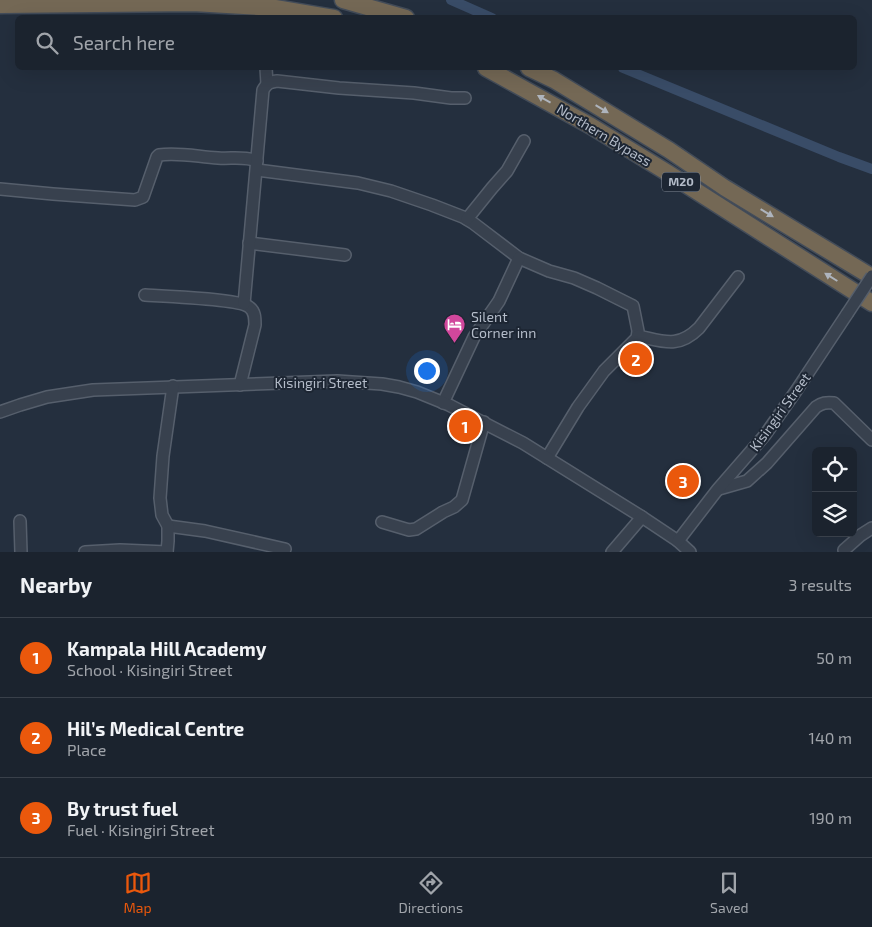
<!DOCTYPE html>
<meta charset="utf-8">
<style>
:root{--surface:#1b232e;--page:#282f3a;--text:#f1f3f6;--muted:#a0a4aa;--line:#39404a;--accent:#ea580c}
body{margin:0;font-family:"Exo 2",sans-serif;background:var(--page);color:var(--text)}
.controls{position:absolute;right:15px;bottom:15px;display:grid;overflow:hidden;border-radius:8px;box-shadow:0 5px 20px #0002}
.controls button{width:45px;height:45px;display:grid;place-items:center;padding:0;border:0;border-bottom:1px solid var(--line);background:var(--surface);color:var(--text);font:25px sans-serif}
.you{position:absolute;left:426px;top:370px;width:18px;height:18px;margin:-12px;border:4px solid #fff;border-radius:50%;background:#1a73e8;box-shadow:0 0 0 8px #1a73e833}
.badge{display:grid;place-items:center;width:32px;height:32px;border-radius:50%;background:var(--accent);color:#fff;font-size:16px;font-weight:700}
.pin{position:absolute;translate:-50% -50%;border:2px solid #fff;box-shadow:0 1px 5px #0006}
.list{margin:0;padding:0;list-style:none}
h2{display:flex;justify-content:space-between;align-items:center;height:65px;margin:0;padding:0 20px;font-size:21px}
h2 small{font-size:16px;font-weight:400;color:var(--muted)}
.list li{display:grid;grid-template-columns:32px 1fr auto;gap:15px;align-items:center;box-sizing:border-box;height:80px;padding:0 20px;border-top:1px solid var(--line)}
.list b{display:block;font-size:19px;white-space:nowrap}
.list p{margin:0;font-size:16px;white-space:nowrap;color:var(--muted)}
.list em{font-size:16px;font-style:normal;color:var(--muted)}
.icon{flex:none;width:28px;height:28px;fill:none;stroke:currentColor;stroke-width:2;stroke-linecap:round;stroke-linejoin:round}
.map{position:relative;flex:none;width:872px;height:552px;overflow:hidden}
.search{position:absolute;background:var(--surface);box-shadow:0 5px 20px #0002;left:15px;right:15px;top:15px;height:55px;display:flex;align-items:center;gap:12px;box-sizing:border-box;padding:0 18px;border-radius:8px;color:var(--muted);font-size:19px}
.sheet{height:305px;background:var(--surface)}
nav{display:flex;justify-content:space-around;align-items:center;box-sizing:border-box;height:70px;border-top:1px solid var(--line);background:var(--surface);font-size:14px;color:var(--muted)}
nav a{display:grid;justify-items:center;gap:2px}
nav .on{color:var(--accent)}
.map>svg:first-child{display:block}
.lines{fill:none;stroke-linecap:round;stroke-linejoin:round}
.canal{stroke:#394c67;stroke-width:10}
.minor-casing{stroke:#565f6c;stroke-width:14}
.highway-casing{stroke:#434c59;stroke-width:19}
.minor{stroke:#38414e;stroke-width:11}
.highway{stroke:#746855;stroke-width:16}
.minor-bridge-casing{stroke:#565f6c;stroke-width:14;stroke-linecap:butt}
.minor-bridge{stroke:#38414e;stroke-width:11}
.oneway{fill:#aeb4bd}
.labels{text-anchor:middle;stroke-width:4;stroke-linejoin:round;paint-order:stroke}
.shield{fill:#1d2633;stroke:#878f9c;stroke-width:1}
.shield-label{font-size:12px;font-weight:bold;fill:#b4bcc9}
.street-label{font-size:14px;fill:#b4bcc9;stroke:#1d2633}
.poi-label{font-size:14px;fill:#b4bcc9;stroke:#1d2633;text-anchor:start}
</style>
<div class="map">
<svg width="872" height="552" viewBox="0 0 872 552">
<rect width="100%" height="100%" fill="#242f3e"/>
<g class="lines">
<g class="canal">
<polyline points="451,0 492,18"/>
<polyline points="623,68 839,157 872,169"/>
</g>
<defs>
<g id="minor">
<polyline points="266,68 267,84"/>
<polyline points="257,170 358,183 391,191 432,205 463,217 473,223 519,258 549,271 574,278 597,288 633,306 638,331 637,338 604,371 578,407 547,458"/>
<path d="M0,189L53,194L135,200L143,197L157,157L159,155C178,152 199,157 218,158C231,159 245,156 257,161"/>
<polyline points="467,219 492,188 507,171 524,141"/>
<polyline points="249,243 345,255"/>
<path d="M145,295C162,296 240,299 249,307C255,311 255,318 255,325L240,385"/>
<path d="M244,304L263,90C267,83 270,82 277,81L339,88L414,93L451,98H465"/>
<path d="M638,336C663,341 678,349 699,328L738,277"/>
<polyline points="443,403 474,337 499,301 519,258"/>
<polyline points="0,412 20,405 47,397 93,390 337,381 382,384 399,387 417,392 449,405 523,443 642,517 678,541 690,552"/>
<path d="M719,489L747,481L767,463L816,407C822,403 826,402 834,403L872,440"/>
<polyline points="20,521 21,552"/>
<polyline points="382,522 409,530 416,529 443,512 454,507 462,500 484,422"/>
<polyline points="168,526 205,531 285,549"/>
<polyline points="678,541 718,489 765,435 796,391 847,314"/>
<polyline points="844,550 861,535 872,528"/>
<polyline points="85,552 120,550 167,552"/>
<polyline points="167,552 168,541 168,526 162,515 160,498 163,456 173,386"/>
<polyline points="612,552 642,517"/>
</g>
<g id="highway">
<polyline points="343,0 406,18"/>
<polyline points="0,5 193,3 275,8 334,18"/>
<polyline points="486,68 591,126 668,173 872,303"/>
<polyline points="529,68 554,80 669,150 725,188 872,277"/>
</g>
</defs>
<use href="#minor" class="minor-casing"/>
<use href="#highway" class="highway-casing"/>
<use href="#minor" class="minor"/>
<use href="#highway" class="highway"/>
<defs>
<polyline id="minor-bridge" points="847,314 872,276"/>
</defs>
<use href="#minor-bridge" class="minor-bridge-casing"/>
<use href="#minor-bridge" class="minor-bridge"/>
</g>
<defs><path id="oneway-solid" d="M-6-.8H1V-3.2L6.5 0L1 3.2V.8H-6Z" transform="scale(1.25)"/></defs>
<g class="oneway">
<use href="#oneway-solid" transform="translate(544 99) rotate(-151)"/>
<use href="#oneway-solid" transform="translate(602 109) rotate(31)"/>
<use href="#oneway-solid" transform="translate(767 213) rotate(31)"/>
<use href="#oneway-solid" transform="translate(831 277) rotate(-148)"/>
</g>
<defs>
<symbol id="hotel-pin" viewBox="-11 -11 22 30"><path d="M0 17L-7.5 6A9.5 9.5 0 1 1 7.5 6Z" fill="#d1479c" stroke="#1d2633"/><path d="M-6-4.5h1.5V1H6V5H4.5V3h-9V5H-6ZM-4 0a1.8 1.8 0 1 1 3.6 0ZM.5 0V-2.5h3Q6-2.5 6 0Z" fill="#fff"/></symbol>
</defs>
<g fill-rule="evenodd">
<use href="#hotel-pin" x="442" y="312" width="25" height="34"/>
</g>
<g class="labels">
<rect class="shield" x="662" y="172.5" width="38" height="19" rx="4"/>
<g class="shield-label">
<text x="681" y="186">M20</text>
</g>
<g class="street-label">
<text transform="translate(604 135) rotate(31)" y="5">Northern Bypass</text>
<text x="321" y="388">Kisingiri Street</text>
<text transform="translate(780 412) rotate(-54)" y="5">Kisingiri Street</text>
</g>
<g class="poi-label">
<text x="471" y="322">Silent<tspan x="471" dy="16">Corner inn</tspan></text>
</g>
</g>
</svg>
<div class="controls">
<button><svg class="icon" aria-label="locate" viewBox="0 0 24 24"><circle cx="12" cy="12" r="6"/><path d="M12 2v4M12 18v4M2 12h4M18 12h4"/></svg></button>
<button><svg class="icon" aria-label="layers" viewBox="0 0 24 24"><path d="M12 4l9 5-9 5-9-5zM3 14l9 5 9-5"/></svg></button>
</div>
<div class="you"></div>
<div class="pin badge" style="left:465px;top:426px">1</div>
<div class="pin badge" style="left:636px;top:359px">2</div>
<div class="pin badge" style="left:683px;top:481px">3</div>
<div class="search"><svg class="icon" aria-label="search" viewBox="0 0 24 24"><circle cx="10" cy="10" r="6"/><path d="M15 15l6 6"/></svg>Search here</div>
</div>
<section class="sheet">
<h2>Nearby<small>3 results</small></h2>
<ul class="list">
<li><span class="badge">1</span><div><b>Kampala Hill Academy</b><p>School · Kisingiri Street</p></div><em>50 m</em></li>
<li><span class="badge">2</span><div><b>Hil’s Medical Centre</b><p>Place</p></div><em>140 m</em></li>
<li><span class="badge">3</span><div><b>By trust fuel</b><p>Fuel · Kisingiri Street</p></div><em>190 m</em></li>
</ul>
</section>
<nav>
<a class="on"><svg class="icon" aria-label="map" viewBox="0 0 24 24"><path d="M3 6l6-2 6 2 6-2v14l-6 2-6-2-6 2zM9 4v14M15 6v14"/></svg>Map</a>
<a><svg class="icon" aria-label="directions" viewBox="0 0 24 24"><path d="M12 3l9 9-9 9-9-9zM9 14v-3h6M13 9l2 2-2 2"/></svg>Directions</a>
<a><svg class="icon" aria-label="saved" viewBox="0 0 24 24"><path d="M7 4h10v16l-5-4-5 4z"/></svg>Saved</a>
</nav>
